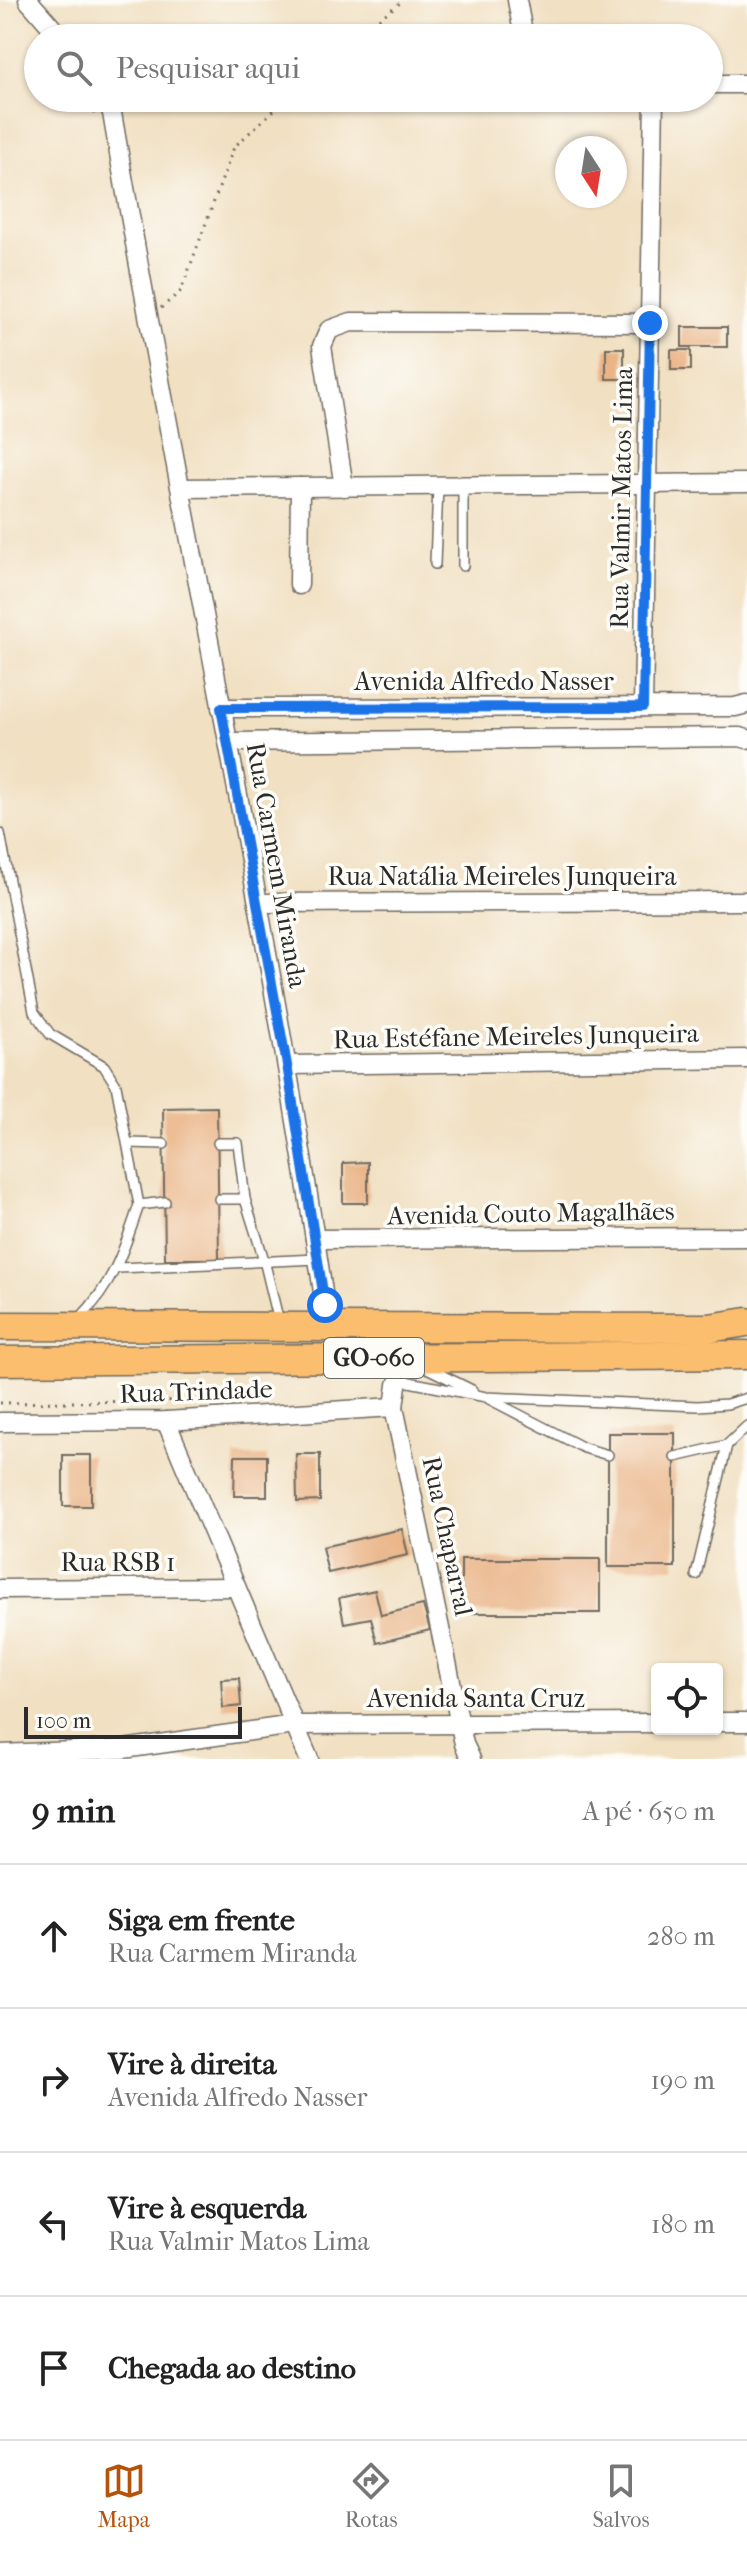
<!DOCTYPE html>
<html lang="pt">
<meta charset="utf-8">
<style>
:root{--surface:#fff;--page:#f2f2f2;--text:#222;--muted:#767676;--line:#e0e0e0;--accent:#b45309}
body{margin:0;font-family:"IM FELL French Canon",serif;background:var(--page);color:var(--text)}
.controls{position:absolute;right:24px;bottom:24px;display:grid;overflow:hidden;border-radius:8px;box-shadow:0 2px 6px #0004}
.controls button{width:72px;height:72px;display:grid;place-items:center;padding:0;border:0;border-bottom:2px solid var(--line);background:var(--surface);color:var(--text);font:40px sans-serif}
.compass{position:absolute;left:555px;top:136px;width:72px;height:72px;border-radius:50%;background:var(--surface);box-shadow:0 2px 6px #0004;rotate:168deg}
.scale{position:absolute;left:24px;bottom:20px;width:218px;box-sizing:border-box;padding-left:8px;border:4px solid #2b2b2b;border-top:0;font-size:22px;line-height:28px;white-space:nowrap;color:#2b2b2b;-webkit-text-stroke:6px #fdfcf7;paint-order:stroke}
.stop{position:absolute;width:24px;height:24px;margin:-18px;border:6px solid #1a73e8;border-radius:50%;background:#fff}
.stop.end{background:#1a73e8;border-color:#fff;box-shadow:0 2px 8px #0008}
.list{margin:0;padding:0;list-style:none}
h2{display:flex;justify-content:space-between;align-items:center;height:104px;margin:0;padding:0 32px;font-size:34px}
h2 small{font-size:26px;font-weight:400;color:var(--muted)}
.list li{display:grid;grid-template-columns:52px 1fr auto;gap:24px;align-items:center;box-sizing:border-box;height:144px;padding:0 32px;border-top:2px solid var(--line)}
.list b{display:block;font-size:30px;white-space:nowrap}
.list p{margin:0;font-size:26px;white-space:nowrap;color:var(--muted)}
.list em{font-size:26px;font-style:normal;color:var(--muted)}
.icon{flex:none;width:44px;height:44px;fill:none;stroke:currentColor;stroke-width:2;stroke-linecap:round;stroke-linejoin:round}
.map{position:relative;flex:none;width:747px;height:1759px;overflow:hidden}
.search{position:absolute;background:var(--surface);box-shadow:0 2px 6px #0004;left:24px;right:24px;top:24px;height:88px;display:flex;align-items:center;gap:20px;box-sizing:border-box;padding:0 28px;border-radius:44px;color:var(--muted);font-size:30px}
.sheet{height:680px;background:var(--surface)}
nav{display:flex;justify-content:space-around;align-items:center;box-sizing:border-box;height:112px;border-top:2px solid var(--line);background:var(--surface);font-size:22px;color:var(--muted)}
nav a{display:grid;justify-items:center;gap:4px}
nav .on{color:var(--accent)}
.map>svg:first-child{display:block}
.building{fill:#eab486}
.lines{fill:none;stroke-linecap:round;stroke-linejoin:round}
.service-casing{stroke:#706a60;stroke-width:12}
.minor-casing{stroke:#706a60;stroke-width:21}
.primary-casing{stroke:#706a60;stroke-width:31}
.path{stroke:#706a60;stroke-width:3;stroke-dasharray:2 6;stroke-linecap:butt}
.service{stroke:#fff;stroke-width:9}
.minor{stroke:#fff;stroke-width:18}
.primary{stroke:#fbbd6e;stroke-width:28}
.route{stroke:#1a73e8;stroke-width:10}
.labels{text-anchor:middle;stroke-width:7;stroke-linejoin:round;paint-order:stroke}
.shield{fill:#fdfcf7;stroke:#6a6a68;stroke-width:2}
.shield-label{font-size:24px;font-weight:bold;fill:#2b2b2b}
.street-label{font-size:26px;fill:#2b2b2b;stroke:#fdfcf7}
</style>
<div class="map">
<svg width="747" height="1759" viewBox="0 0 747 1759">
<rect width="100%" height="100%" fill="#fdfcf7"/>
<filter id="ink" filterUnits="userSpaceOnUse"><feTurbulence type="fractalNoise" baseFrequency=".0125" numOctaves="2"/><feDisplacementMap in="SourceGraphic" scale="16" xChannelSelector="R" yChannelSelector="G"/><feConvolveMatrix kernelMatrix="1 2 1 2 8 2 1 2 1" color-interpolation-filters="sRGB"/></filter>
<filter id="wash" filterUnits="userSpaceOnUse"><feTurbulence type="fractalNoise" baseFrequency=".006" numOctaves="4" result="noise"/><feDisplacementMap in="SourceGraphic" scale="32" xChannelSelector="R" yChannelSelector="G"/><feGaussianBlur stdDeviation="1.8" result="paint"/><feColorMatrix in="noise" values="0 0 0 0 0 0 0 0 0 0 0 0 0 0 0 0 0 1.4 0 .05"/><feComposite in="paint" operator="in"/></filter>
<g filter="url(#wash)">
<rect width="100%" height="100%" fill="#f1e0c2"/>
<g id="blocks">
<g class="building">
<rect x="682" y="327" width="45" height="20"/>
<rect x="606" y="348" width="18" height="31"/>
<rect x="671" y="350" width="20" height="20"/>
<polygon points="217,1107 219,1259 165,1259 163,1108"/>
<polygon points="368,1162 368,1203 343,1203 343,1163"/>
<rect x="608" y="1433" width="67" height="134"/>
<polygon points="296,1454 320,1454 320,1501 297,1502"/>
<rect x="63" y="1455" width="28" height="51"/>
<polygon points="235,1456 267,1456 267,1496 234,1496"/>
<polygon points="402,1529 408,1555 328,1573 322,1547"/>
<rect x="461" y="1559" width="139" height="54"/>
<polygon points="375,1590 381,1615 423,1605 430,1630 377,1643 371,1618 344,1623 339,1598"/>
<polygon points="239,1678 241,1706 223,1708 221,1679"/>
</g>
</g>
</g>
<g filter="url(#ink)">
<use href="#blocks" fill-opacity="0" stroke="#706a60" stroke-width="2"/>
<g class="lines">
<defs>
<g id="service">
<polyline points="435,564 438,486"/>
<polyline points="463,566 463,486"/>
<polyline points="0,833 34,1012 50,1034 104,1066 116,1085 139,1205"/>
<polyline points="128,1143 164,1144"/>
<polyline points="218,1143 238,1143 245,1199"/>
<polyline points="219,1199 245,1199 264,1260 279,1322"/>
<polyline points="118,1268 318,1259"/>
<path d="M79,1319C113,1285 124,1250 139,1205L165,1202"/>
<polyline points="425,1367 472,1390"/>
<polyline points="399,1380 486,1397 698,1406 727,1404 747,1398"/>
<polyline points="489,1399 584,1448 608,1455"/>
<polyline points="675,1457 727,1445 747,1426"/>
<polyline points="696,1575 727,1445"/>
</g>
<g id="minor">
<polyline points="28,0 61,38"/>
<polyline points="517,0 524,38"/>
<polyline points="709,84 747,84"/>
<path d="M106,98L112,113C181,518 269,919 328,1326"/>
<polyline points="344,487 322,346 329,330 351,322 650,323"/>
<polyline points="181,488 747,483"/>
<polyline points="299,585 300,487"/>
<polyline points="643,707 654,98"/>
<polyline points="221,708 735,707 747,704"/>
<polyline points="228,742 740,737 747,739"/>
<polyline points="258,903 747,901"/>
<polyline points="287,1065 747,1059"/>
<polyline points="315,1239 747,1237"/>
<polyline points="407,1358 397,1385 394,1407 464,1744 471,1759"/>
<polyline points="166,1421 309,1759"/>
<polyline points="0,1422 166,1421 394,1407"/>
<polyline points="0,1589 236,1587"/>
<polyline points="717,1722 747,1722"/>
<polyline points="0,1754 123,1749 294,1725 657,1723"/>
</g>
<g id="primary">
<polyline points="0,1326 709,1328 747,1322"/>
<polyline points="0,1361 747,1355"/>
</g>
</defs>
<use href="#service" class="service-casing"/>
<use href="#minor" class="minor-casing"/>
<use href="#primary" class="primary-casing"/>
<g class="path">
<polyline points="353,38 404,0"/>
<polyline points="76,98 85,110 95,113"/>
<polyline points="161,308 181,291 234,147 287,98"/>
<polyline points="0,1403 212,1400"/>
</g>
<use href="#service" class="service"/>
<use href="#minor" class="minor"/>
<use href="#primary" class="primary"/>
</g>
</g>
<g class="lines" filter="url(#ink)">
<polyline class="route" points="325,1305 287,1065 221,708 643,707 650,323"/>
</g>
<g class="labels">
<rect class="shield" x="324" y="1338" width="100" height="40" rx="6"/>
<g class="shield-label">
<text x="374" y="1366">GO-060</text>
</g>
<g class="street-label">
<text transform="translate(621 498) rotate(-89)" y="9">Rua Valmir Matos Lima</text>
<text x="484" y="690">Avenida Alfredo Nasser</text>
<text transform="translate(277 865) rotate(80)" y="9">Rua Carmem Miranda</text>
<text x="502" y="885">Rua Natália Meireles Junqueira</text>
<text transform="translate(516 1036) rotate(-1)" y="9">Rua Estéfane Meireles Junqueira</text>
<text transform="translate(531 1213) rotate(-1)" y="9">Avenida Couto Magalhães</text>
<text transform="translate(196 1391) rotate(-2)" y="9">Rua Trindade</text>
<text transform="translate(448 1536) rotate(78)" y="9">Rua Chaparral</text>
<text x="118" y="1571">Rua RSB 1</text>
<text x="476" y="1707">Avenida Santa Cruz</text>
</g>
</g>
</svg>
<div class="controls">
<button><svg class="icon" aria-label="locate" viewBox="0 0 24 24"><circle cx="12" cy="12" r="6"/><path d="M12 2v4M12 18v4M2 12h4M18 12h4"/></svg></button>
</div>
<svg class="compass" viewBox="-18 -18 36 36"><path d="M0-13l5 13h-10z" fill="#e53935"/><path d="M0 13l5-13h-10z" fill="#767676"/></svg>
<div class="scale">100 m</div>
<div class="stop" style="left:325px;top:1305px"></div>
<div class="stop end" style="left:650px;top:323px"></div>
<div class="search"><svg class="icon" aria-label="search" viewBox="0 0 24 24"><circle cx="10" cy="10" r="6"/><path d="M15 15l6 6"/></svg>Pesquisar aqui</div>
</div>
<section class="sheet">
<h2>9 min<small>A pé · 650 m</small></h2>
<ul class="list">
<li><svg class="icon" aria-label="ahead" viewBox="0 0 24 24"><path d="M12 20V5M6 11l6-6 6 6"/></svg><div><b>Siga em frente</b><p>Rua Carmem Miranda</p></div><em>280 m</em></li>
<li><svg class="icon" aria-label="right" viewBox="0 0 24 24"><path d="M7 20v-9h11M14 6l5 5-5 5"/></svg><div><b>Vire à direita</b><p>Avenida Alfredo Nasser</p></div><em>190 m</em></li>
<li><svg class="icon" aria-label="left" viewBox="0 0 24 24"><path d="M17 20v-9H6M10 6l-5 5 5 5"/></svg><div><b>Vire à esquerda</b><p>Rua Valmir Matos Lima</p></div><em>180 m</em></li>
<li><svg class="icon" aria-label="arrive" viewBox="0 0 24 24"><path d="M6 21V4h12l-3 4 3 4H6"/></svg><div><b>Chegada ao destino</b></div></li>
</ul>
</section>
<nav>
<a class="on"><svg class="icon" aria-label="map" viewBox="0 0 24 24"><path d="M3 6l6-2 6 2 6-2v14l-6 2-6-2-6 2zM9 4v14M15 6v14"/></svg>Mapa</a>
<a><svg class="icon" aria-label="directions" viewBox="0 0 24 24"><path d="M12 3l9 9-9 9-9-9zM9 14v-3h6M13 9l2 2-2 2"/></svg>Rotas</a>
<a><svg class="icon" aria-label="saved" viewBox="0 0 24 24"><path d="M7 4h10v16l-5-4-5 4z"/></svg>Salvos</a>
</nav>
